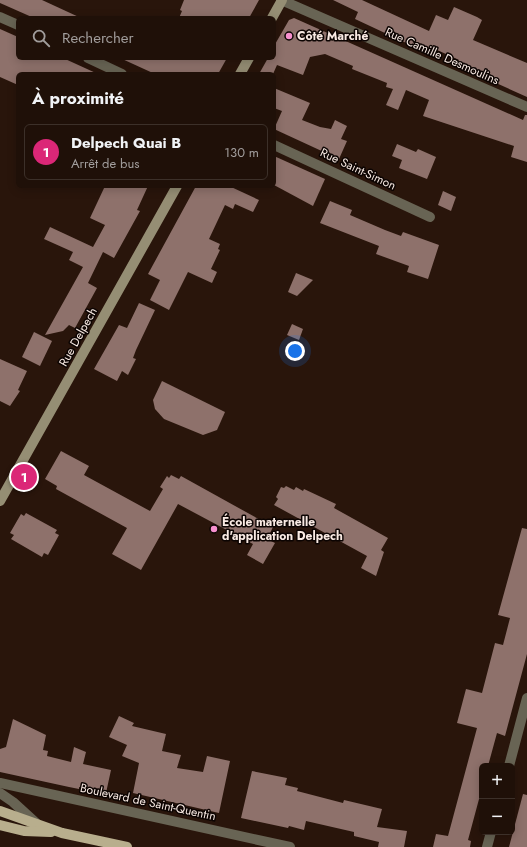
<!DOCTYPE html>
<html lang="fr">
<meta charset="utf-8">
<style>
:root{--surface:#1f1008;--page:#271912;--text:#f1f3f6;--muted:#a19d9c;--line:#3c3029;--accent:#db2777}
body{margin:0;font-family:Jost,sans-serif;background:var(--page);color:var(--text)}
.controls{position:absolute;right:12px;bottom:12px;display:grid;overflow:hidden;border-radius:6px;box-shadow:0 2px 10px #0003}
.controls button{width:36px;height:36px;display:grid;place-items:center;padding:0;border:0;border-bottom:1px solid var(--line);background:var(--surface);color:var(--text);font:20px sans-serif}
.you{position:absolute;left:295px;top:351px;width:14px;height:14px;margin:-10px;border:3px solid #fff;border-radius:50%;background:#1a73e8;box-shadow:0 0 0 6px #1a73e833}
.badge{display:grid;place-items:center;width:26px;height:26px;border-radius:50%;background:var(--accent);color:#fff;font-size:13px;font-weight:700}
.pin{position:absolute;translate:-50% -50%;border:2px solid #fff;box-shadow:0 1px 4px #0006}
.list{margin:0;padding:0;list-style:none}
h2{display:flex;justify-content:space-between;align-items:center;height:52px;margin:0;padding:0 16px;font-size:17px}
h2 small{font-size:13px;font-weight:400;color:var(--muted)}
.list li{display:grid;grid-template-columns:26px 1fr auto;gap:12px;align-items:center;box-sizing:border-box;height:56px;margin:0 8px 8px;padding:0 8px;border:1px solid var(--line);border-radius:6px}
.list b{display:block;font-size:15px;white-space:nowrap}
.list p{margin:0;font-size:13px;white-space:nowrap;color:var(--muted)}
.list em{font-size:13px;font-style:normal;color:var(--muted)}
.icon{flex:none;width:22px;height:22px;fill:none;stroke:currentColor;stroke-width:2;stroke-linecap:round;stroke-linejoin:round}
.map{position:relative;flex:none;width:527px;height:847px;overflow:hidden}
.search{position:absolute;background:var(--surface);box-shadow:0 2px 10px #0003;left:16px;top:16px;width:260px;height:44px;display:flex;align-items:center;gap:10px;box-sizing:border-box;padding:0 14px;border-radius:6px;color:var(--muted);font-size:15px}
.panel{position:absolute;background:var(--surface);box-shadow:0 2px 10px #0003;left:16px;top:72px;width:260px;height:116px;border-radius:6px}
.map>svg:first-child{display:block}
.building{fill:#8e716b}
.lines{fill:none;stroke-linecap:round;stroke-linejoin:round}
.street{stroke:#686454;stroke-width:10}
.secondary{stroke:#958e74;stroke-width:10}
.primary{stroke:#b8ae8d;stroke-width:10}
.poi-dot{fill:#f790ce;stroke:#0c0402;stroke-width:1.5}
.labels{text-anchor:middle;stroke-width:3;stroke-linejoin:round;paint-order:stroke}
.poi-label{font-size:12px;font-weight:bold;fill:#f9eae3;stroke:#0c0402;text-anchor:start}
.street-label{font-size:12px;fill:#f9eae3;stroke:#0c0402}
</style>
<div class="map">
<svg width="527" height="847" viewBox="0 0 527 847">
<rect width="100%" height="100%" fill="#29150b"/>
<g class="building">
<polygon points="0,0 42,0 81,18 34,18 0,3"/>
<polygon points="184,0 259,0 249,18 179,18 182,11 180,10"/>
<polygon points="333,0 362,0 429,31 436,15 448,20 454,7 477,17 482,20 473,40 527,63 527,97 456,65 459,60 435,49 432,55 355,19 358,12"/>
<polygon points="294,18 523,120 525,115 527,115 527,162 511,157 514,146 423,116 429,100 406,90 398,110 386,105 393,89 386,87 387,83 352,69 353,66 325,54 310,57 303,75 277,65 273,74 259,74 268,58 274,58 274,46 289,20"/>
<polygon points="0,29 18,37 18,58 63,58 98,74 18,74 18,85 0,77"/>
<polygon points="120,58 227,58 218,74 155,74"/>
<polygon points="274,88 310,103 302,120 320,127 331,129 335,120 347,126 341,139 347,141 339,159 274,129 282,111 274,108"/>
<polygon points="397,144 416,152 418,149 436,157 427,179 399,168 402,160 392,156"/>
<polygon points="274,156 325,179 313,206 274,185"/>
<polygon points="105,186 148,186 137,210 140,211 114,258 103,252 88,283 97,288 75,328 69,325 63,331 45,335 83,267 69,260 73,252 44,239 50,227 93,247 105,225 90,218"/>
<polygon points="196,186 229,186 259,200 253,212 235,204 233,209 225,205 209,239 220,244 218,249 220,250 211,269 217,272 212,283 188,272 169,310 150,300 160,280 148,274"/>
<polygon points="443,191 456,197 451,211 438,205"/>
<polygon points="330,201 352,210 350,215 385,230 401,236 403,232 439,245 428,279 407,272 409,266 376,254 379,246 320,223"/>
<polygon points="296,273 313,280 297,296 288,292"/>
<polygon points="139,303 155,310 136,350 133,358 136,359 128,375 122,371 117,381 94,369 119,325 127,328"/>
<polygon points="292,324 303,329 299,340 287,335"/>
<polygon points="34,332 52,341 40,366 22,357"/>
<polygon points="0,359 27,371 18,390 20,391 10,406 0,401"/>
<polygon points="162,381 225,412 217,430 203,435 164,419 155,409 153,400"/>
<polygon points="61,451 89,466 84,475 150,511 163,489 160,487 167,476 169,478 171,475 179,479 181,476 273,527 267,539 275,543 263,564 247,555 253,544 178,504 141,570 112,554 127,528 56,489 57,486 45,479"/>
<polygon points="286,486 294,490 296,487 303,491 304,489 336,504 334,508 388,538 381,550 384,552 376,576 361,568 367,556 274,505 278,499 276,497 281,487 284,488"/>
<polygon points="26,513 57,530 55,533 59,535 48,555 44,553 42,557 11,539 14,535 10,533 21,514 24,516"/>
<polygon points="522,528 527,529 527,654 505,736 497,733 488,766 482,766 482,788 468,840 471,841 470,847 433,847 436,834 448,836 477,728 457,723 466,689 482,693 495,643 503,645 510,618 498,615"/>
<polygon points="119,716 134,723 132,726 166,734 162,751 181,755 177,768 203,772 207,756 230,761 219,813 133,793 139,763 122,756 127,745 109,737"/>
<polygon points="13,719 46,735 43,750 48,751 47,756 71,762 74,747 86,752 83,764 111,770 106,793 79,787 79,789 69,787 0,772 0,749 6,747"/>
<polygon points="252,771 287,778 285,785 298,788 297,791 343,803 344,800 382,809 377,827 407,831 404,847 378,847 379,842 354,836 354,832 306,821 304,830 289,826 288,828 241,818"/>
<polygon points="523,794 527,795 527,847 509,847"/>
</g>
<g class="lines">
<g class="street">
<polyline points="281,0 527,107"/>
<polyline points="0,17 18,25"/>
<polyline points="88,58 122,74"/>
<polyline points="274,145 430,217"/>
<polyline points="509,766 527,698"/>
<polyline points="0,783 290,847"/>
<polyline points="0,793 13,802 36,823"/>
<polyline points="487,847 491,832"/>
</g>
<g class="secondary">
<polyline points="272,18 282,0"/>
<polyline points="240,74 249,58"/>
<polyline points="0,501 177,186"/>
</g>
<g class="primary">
<polyline points="0,811 62,833 127,847"/>
<polyline points="0,825 24,831 51,832"/>
</g>
</g>
<g class="poi-dot">
<circle cx="289" cy="36" r="4"/>
<circle cx="214" cy="529" r="4"/>
</g>
<g class="labels">
<g class="poi-label">
<text x="297" y="40">Côté Marché</text>
<text x="222" y="526">École maternelle<tspan x="222" dy="14">d'application Delpech</tspan></text>
</g>
<g class="street-label">
<text transform="translate(442 56) rotate(24)" y="4">Rue Camille Desmoulins</text>
<text transform="translate(358 169) rotate(25)" y="4">Rue Saint-Simon</text>
<text transform="translate(78 337) rotate(-61)" y="4">Rue Delpech</text>
<text transform="translate(148 802) rotate(12)" y="4">Boulevard de Saint-Quentin</text>
</g>
</g>
</svg>
<div class="controls">
<button>+</button>
<button>−</button>
</div>
<div class="you"></div>
<div class="pin badge" style="left:24px;top:477px">1</div>
<div class="search"><svg class="icon" aria-label="search" viewBox="0 0 24 24"><circle cx="10" cy="10" r="6"/><path d="M15 15l6 6"/></svg>Rechercher</div>
<section class="panel">
<h2>À proximité<small></small></h2>
<ul class="list">
<li><span class="badge">1</span><div><b>Delpech Quai B</b><p>Arrêt de bus</p></div><em>130 m</em></li>
</ul>
</section>
</div>
